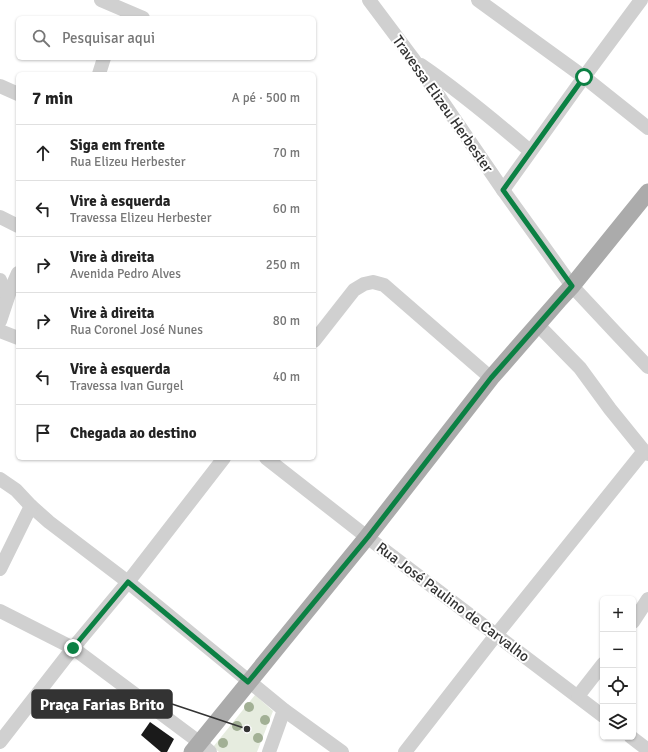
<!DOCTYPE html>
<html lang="pt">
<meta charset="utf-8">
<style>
:root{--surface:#fff;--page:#f6f6f6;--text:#222;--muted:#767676;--line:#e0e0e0}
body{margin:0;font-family:Signika,sans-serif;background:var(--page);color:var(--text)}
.controls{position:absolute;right:12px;bottom:12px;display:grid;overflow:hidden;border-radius:6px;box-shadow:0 1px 3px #0004}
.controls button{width:36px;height:36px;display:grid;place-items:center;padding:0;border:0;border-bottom:1px solid var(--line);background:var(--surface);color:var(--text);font:20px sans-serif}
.stop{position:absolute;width:12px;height:12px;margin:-9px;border:3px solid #0b8043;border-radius:50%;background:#fff}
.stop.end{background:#0b8043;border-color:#fff;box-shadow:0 1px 4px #0008}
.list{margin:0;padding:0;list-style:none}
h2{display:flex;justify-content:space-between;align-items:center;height:52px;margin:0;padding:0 16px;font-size:17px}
h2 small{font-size:13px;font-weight:400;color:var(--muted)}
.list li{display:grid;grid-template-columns:26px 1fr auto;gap:12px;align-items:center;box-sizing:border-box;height:56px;padding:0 16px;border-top:1px solid var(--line)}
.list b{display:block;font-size:15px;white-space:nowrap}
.list p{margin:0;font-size:13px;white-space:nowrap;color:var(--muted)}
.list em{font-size:13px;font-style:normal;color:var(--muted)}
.icon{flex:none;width:22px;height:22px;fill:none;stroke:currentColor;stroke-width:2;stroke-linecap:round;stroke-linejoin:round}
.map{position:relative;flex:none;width:648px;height:752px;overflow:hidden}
.search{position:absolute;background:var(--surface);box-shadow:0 1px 3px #0004;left:16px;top:16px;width:300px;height:44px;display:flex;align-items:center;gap:10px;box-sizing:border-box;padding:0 14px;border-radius:6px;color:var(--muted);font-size:15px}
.panel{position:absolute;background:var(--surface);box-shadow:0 1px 3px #0004;left:16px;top:72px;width:300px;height:388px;border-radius:6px}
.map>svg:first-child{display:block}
.green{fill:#e6ecdf}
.building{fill:#1a1a1a}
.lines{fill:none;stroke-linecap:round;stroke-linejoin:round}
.minor{stroke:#d0d0d0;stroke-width:14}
.major{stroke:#ababab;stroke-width:17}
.tree{fill:#a2b095}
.route{stroke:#0b8043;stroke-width:5}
.labels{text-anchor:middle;stroke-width:4;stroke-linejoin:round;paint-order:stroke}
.street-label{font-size:15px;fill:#333;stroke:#fff}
.leader{fill:none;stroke:#333;stroke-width:1.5}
.callout-dot{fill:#333;stroke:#fff;stroke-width:1.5}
.callout{fill:#333;stroke:#333;stroke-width:1.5}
.callout-label{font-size:16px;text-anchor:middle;font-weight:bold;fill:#fff}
</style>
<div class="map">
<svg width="648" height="752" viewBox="0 0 648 752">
<rect width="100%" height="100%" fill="#fff"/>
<polygon class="green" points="255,695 273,711 257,752 219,752 213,747"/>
<polygon class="building" points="150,722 174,739 167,752 161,752 141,735"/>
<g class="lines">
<g class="minor">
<polyline points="101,0 143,18"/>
<polyline points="369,0 414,60 503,190 572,286 615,332 648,367"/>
<polyline points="478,0 584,77 648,128"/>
<path d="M421,65C459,91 495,121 530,151"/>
<polyline points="99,74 104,58"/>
<polyline points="0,86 18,94"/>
<polyline points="503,190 584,77 641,0"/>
<polyline points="0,217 18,226"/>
<polyline points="0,280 7,298"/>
<polyline points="0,321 10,291 18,273"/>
<polyline points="538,325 580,368 610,409 644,451 648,454"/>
<polyline points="0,331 18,338"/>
<polyline points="314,341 354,290 364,284 373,282 384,285 491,378"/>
<polyline points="266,458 367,537 603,716"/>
<polyline points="0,479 16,490 31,506 49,522 128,582 284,710 342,752"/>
<polyline points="0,569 31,506"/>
<polyline points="0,611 73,648 199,742 210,752"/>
<polyline points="633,622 648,599"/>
<polyline points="578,696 603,664"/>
<polyline points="631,737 648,750"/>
<polyline points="0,742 73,648 128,582 224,458"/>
<polyline points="269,752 284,710"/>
<polyline points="405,752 496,635 644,451"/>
</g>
<polyline class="major" points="192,752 367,537 491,378 560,299 572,286 648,192"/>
</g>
<g class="tree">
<circle cx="249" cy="707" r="5"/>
<circle cx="265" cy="720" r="5"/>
<circle cx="237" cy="726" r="5"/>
<circle cx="258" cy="738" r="5"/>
<circle cx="223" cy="743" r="5"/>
</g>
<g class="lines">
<polyline class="route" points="73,648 128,582 248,682 368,537 491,378 572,286 503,190 584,77"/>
</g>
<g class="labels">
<g class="street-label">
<text transform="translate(443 104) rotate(55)" y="5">Travessa Elizeu Herbester</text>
<text transform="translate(453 602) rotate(37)" y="5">Rua José Paulino de Carvalho</text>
</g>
</g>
<path class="leader" d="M247 729L172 704"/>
<circle class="callout-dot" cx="247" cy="729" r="4"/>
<rect class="callout" x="32" y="690" width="140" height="28" rx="4"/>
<g class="callout-label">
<text x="102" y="710">Praça Farias Brito</text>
</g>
</svg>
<div class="controls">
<button>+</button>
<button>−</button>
<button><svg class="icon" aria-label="locate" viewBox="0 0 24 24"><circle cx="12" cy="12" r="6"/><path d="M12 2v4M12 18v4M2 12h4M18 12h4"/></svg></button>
<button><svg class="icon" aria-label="layers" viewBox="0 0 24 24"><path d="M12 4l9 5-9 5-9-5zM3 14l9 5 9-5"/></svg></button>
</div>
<div class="stop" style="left:584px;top:77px"></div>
<div class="stop end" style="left:73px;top:648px"></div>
<div class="search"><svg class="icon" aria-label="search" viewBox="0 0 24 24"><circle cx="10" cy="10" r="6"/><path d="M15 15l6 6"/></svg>Pesquisar aqui</div>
<section class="panel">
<h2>7 min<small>A pé · 500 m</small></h2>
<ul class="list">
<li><svg class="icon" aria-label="ahead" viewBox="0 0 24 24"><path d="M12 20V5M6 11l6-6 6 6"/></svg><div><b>Siga em frente</b><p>Rua Elizeu Herbester</p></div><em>70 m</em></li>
<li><svg class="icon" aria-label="left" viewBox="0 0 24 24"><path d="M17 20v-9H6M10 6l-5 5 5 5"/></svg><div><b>Vire à esquerda</b><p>Travessa Elizeu Herbester</p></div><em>60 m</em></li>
<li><svg class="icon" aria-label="right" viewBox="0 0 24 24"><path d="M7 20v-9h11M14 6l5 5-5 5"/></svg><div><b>Vire à direita</b><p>Avenida Pedro Alves</p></div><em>250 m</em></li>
<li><svg class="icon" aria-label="right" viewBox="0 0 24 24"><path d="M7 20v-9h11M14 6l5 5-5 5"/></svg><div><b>Vire à direita</b><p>Rua Coronel José Nunes</p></div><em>80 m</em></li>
<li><svg class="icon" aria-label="left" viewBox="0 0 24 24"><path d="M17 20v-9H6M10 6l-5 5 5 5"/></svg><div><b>Vire à esquerda</b><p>Travessa Ivan Gurgel</p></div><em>40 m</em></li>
<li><svg class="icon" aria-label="arrive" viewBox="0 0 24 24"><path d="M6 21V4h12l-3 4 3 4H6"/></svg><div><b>Chegada ao destino</b></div></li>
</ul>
</section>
</div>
